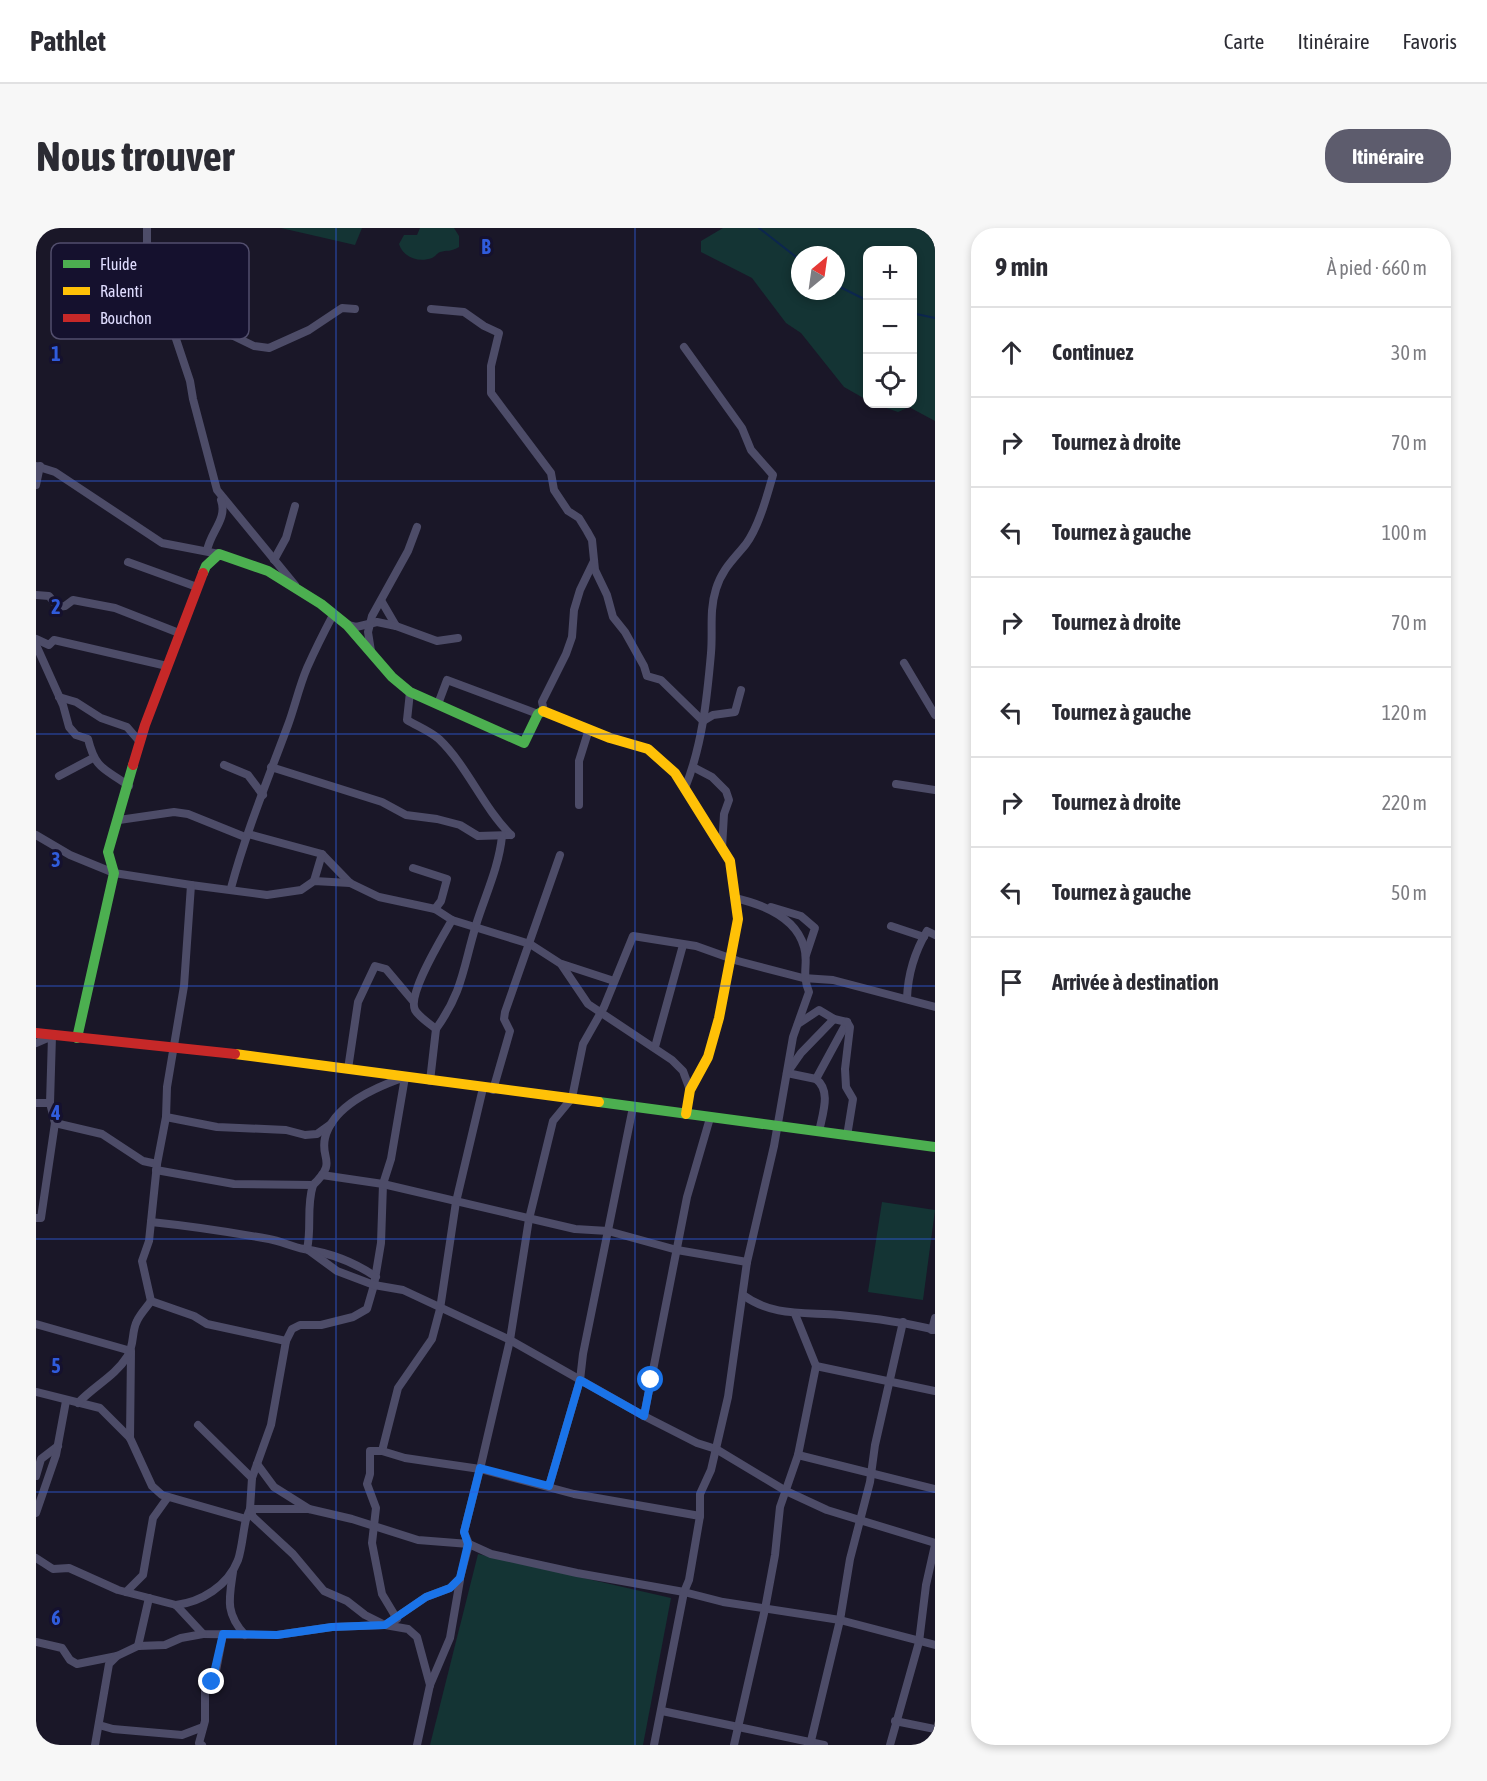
<!DOCTYPE html>
<html lang="fr">
<meta charset="utf-8">
<style>
:root{--surface:#fff;--page:#f7f7f7;--text:#2b2b33;--muted:#7c7c81;--line:#e1e1e2;--accent:#5d5c6d}
body{margin:0;font-family:"Asap Condensed",sans-serif;background:var(--page);color:var(--text)}
.controls{position:absolute;right:18px;top:18px;display:grid;overflow:hidden;border-radius:12px;box-shadow:0 3px 9px #0003}
.controls button{width:54px;height:54px;display:grid;place-items:center;padding:0;border:0;border-bottom:2px solid var(--line);background:var(--surface);color:var(--text);font:30px sans-serif}
.compass{position:absolute;left:755px;top:18px;width:54px;height:54px;border-radius:50%;background:var(--surface);box-shadow:0 3px 9px #0003;rotate:29deg}
.stop{position:absolute;width:18px;height:18px;margin:-14px;border:4px solid #1a73e8;border-radius:50%;background:#fff}
.stop.end{background:#1a73e8;border-color:#fff;box-shadow:0 2px 6px #0008}
.list{margin:0;padding:0;list-style:none}
h2{display:flex;justify-content:space-between;align-items:center;height:78px;margin:0;padding:0 24px;font-size:26px}
h2 small{font-size:20px;font-weight:400;color:var(--muted)}
.list li{display:grid;grid-template-columns:39px 1fr auto;gap:18px;align-items:center;box-sizing:border-box;height:90px;padding:0 24px;border-top:2px solid var(--line)}
.list b{display:block;font-size:22px;white-space:nowrap}
.list em{font-size:20px;font-style:normal;color:var(--muted)}
.icon{flex:none;width:33px;height:33px;fill:none;stroke:currentColor;stroke-width:2;stroke-linecap:round;stroke-linejoin:round}
.map{position:relative;flex:none;width:899px;height:1517px;overflow:hidden;border-radius:24px}
header{display:flex;align-items:center;gap:36px;box-sizing:border-box;height:84px;padding:0 30px;background:var(--surface);border-bottom:2px solid var(--line)}
header strong{font-size:28px}
nav{display:flex;gap:33px;margin-inline-start:auto;font-size:21px}
.intro{display:flex;align-items:center;justify-content:space-between;box-sizing:border-box;height:144px;padding:0 36px}
h1{margin:0;font-size:42px}
.button{padding:15px 27px;border-radius:24px;background:var(--accent);color:#fff;font-size:21px;font-weight:700}
main{display:flex;gap:36px;padding:0 36px}
aside{flex:1;background:var(--surface);border-radius:24px;box-shadow:0 3px 9px #0003}
.map>svg:first-child{display:block}
.green{fill:#143434;fill-rule:evenodd}
.lines{fill:none;stroke-linecap:round;stroke-linejoin:round}
.stream{stroke:#0c264e;stroke-width:2}
.street{stroke:#4d4c68;stroke-width:8}
.fast{stroke:#4caf50;stroke-width:10}
.slow{stroke:#ffc107;stroke-width:10}
.jam{stroke:#c62828;stroke-width:10}
.route{stroke:#1a73e8;stroke-width:8}
.grid{fill:none;stroke:#305cdc;stroke-width:1.5;stroke-opacity:0.55}
.key{fill:#15112e;stroke:#524e6d;stroke-width:1.5}
.key-label{font-size:16px;fill:#e0ddff}
.grid-label{font-size:20px;text-anchor:middle;font-weight:bold;fill:#305cdc;stroke:#15112e;stroke-width:6;stroke-linejoin:round;paint-order:stroke}
</style>
<header>
<strong>Pathlet</strong>
<nav><a>Carte</a><a>Itinéraire</a><a>Favoris</a></nav>
</header>
<div class="intro"><h1>Nous trouver</h1><a class="button">Itinéraire</a></div>
<main>
<div class="map">
<svg width="899" height="1517" viewBox="0 0 899 1517">
<rect width="100%" height="100%" fill="#1a1728"/>
<g class="green">
<polygon points="245,0 326,0 319,17"/>
<path d="M384,0H418L423,8V19C415,24 411,22 404,24C401,25 399,29 396,30C382,35 367,29 363,16L368,7H381Z"/>
<path d="M687,0H899V193L873,179L862,184L839,176H876V22H832L831,172L808,159L765,105L750,95L716,50L665,24V13ZM764,27H800V63H764Z"/>
<polygon points="846,974 899,982 887,1072 832,1064"/>
<polygon points="442,1326 635,1370 607,1517 394,1517"/>
</g>
<g class="lines">
<g class="stream">
<polyline points="723,0 764,32"/>
<polyline points="800,57 832,73"/>
<polyline points="876,85 899,90"/>
</g>
<g class="street">
<polyline points="111,0 111,36 128,75 154,153 157,171 181,262 259,357"/>
<polyline points="128,75 160,102 183,101 218,118 233,120 273,102 306,80 319,81"/>
<polyline points="395,81 428,84 448,98 463,105 455,138 455,165 515,245 518,262 532,283 543,290 551,303 556,312 559,342 571,367 577,389 589,404 608,438 611,448 625,452 667,493 677,487 699,484 705,462"/>
<path d="M648,119L706,200L715,222L737,247C731,268 723,298 710,316C698,331 686,341 680,361C673,383 677,403 675,425C671,471 666,518 649,560"/>
<polyline points="0,238 19,244 126,315 183,326"/>
<polyline points="0,257 4,238"/>
<path d="M171,323C174,304 192,291 185,272"/>
<polyline points="238,332 250,310 259,278"/>
<polyline points="92,334 161,359"/>
<polyline points="0,367 13,368 22,379 29,378 37,372 79,380 143,405"/>
<polyline points="346,374 360,398 401,413 422,410"/>
<polyline points="312,397 320,399 341,394 360,398"/>
<polyline points="0,411 13,417 18,412 131,438"/>
<path d="M0,417L27,477L33,499L40,507L52,511C60,543 69,540 93,558"/>
<polyline points="335,423 332,404 336,388 372,323 381,299"/>
<polyline points="868,435 899,487"/>
<path d="M374,464L371,492C381,498 394,503 403,511C432,539 446,578 475,607"/>
<polyline points="23,469 40,474 65,490 91,499 104,514"/>
<polyline points="402,476 411,452 502,486"/>
<polyline points="508,483 506,474 530,426 536,409 538,382 544,362 558,333"/>
<polyline points="188,537 212,547 227,567"/>
<polyline points="235,539 346,574 370,587 401,591 424,597 442,608 475,607"/>
<polyline points="657,539 676,549 690,563 693,572 688,586 686,620"/>
<polyline points="23,548 57,530"/>
<polyline points="860,556 899,562"/>
<polyline points="543,577 543,533 553,501"/>
<polyline points="83,592 138,584 152,586 209,609"/>
<polyline points="212,606 286,626 314,655 343,669 399,681 416,692 494,716 525,736 552,776 636,832 647,843 654,862"/>
<polyline points="0,607 34,627 78,645 155,657 231,667 265,662 278,653 314,655"/>
<polyline points="377,640 411,651 405,673 399,681"/>
<polyline points="278,653 286,626"/>
<path d="M195,660C210,604 232,551 252,497C259,478 263,459 271,440C279,422 288,404 297,387"/>
<polyline points="735,679 765,688 779,700 770,727"/>
<polyline points="855,698 888,709"/>
<polyline points="526,736 578,753"/>
<path d="M871,770C872,745 878,725 891,703L899,707"/>
<polyline points="798,791 765,825 751,845 780,851 811,794"/>
<polyline points="762,796 783,782 798,791 811,794"/>
<path d="M400,801C427,763 427,740 440,697C449,668 463,639 466,608"/>
<polyline points="0,815 16,808 14,875 19,895 5,990 0,990"/>
<polyline points="619,819 647,717"/>
<polyline points="312,841 322,774 339,738 350,741 377,773"/>
<path d="M780,851C796,863 786,887 783,904"/>
<path d="M394,853L400,801C394,796 383,789 379,782C371,766 407,708 416,692"/>
<polyline points="447,860 420,974 404,1081 396,1111 362,1160 346,1223 369,1230 444,1241 474,1112 493,991 517,893 536,870 547,816 568,779 597,708 660,718 702,733 767,750 797,752 899,779"/>
<polyline points="457,862 474,803 468,791 469,784 524,627"/>
<polyline points="0,875 14,875"/>
<polyline points="130,889 181,899 250,902 269,907 281,906 295,896"/>
<polyline points="19,895 66,906 107,933 121,936"/>
<polyline points="811,908 817,871 810,859 809,841 814,799 811,794"/>
<path d="M120,942L198,956L277,957C302,933 284,932 289,910C297,877 340,859 369,849L355,931L347,956L345,1015L338,1057L331,1081L317,1089L285,1097H264L256,1101L250,1113L235,1197L216,1250"/>
<polyline points="286,947 347,956 539,1001 572,1003 641,1022 711,1034"/>
<path d="M115,994C154,998 194,1004 233,1011C245,1013 256,1019 268,1021C295,1025 317,1033 340,1049"/>
<polyline points="271,1021 301,1043 338,1057 367,1062 474,1112 608,1188 661,1215 680,1221 750,1263 791,1282 899,1315"/>
<path d="M271,1021C276,999 270,980 277,957"/>
<path d="M707,1067C737,1089 768,1084 804,1087C836,1090 868,1094 899,1102"/>
<polyline points="115,1073 106,1033 113,1013 121,936 130,889 131,859 148,758 155,657"/>
<polyline points="0,1096 95,1123 94,1210"/>
<polyline points="896,1102 899,1090"/>
<polyline points="780,1138 899,1163"/>
<polyline points="0,1164 64,1180 94,1210 116,1258 126,1267 210,1291 214,1281 273,1281 316,1291 382,1312 433,1316"/>
<path d="M42,1175C58,1158 79,1148 91,1129C99,1117 95,1104 101,1093C104,1086 111,1079 115,1073L158,1088L171,1096L250,1113"/>
<polyline points="608,1188 651,969 674,890"/>
<polyline points="162,1197 216,1250 214,1281 217,1289 257,1326 288,1363 311,1373 329,1387 349,1397 372,1401 381,1409 394,1457"/>
<polyline points="346,1223 334,1223 334,1246 331,1256 340,1280 336,1315 346,1366 361,1391"/>
<polyline points="762,1227 899,1261"/>
<polyline points="221,1236 238,1259 273,1281"/>
<polyline points="0,1248 5,1231 22,1218"/>
<polyline points="513,1258 544,1152 547,1126 597,879"/>
<polyline points="0,1285 20,1227 30,1173"/>
<polyline points="433,1316 428,1304 444,1241 538,1266 664,1288"/>
<polyline points="0,1330 17,1341 33,1340 82,1362 140,1377 167,1406 241,1407 296,1399 349,1397 390,1369 414,1360 424,1350 433,1316 455,1326 541,1345 648,1364 687,1374 804,1392 899,1417"/>
<path d="M197,1344C193,1371 189,1385 209,1407"/>
<polyline points="90,1364 107,1347 117,1290 132,1269"/>
<path d="M140,1377C165,1374 192,1358 202,1332C206,1320 207,1304 210,1291"/>
<polyline points="0,1414 26,1420 34,1432 41,1436 81,1428 102,1418 129,1417 145,1410 167,1406"/>
<polyline points="102,1418 113,1370"/>
<polyline points="626,1483 788,1517"/>
<polyline points="859,1493 899,1501"/>
<polyline points="63,1497 77,1501 146,1507 167,1499"/>
<polyline points="59,1517 73,1436 81,1428"/>
<polyline points="166,1517 163,1515 169,1493 169,1463 179,1448 187,1406"/>
<polyline points="381,1517 394,1457 414,1410 424,1352"/>
<path d="M618,1517L648,1364L653,1352L664,1288V1266L675,1242L692,1169L711,1034L738,918L757,809L773,764C765,745 773,734 768,719C760,689 725,676 699,670"/>
<polyline points="698,1517 729,1381 739,1327 744,1279 762,1227 780,1138 759,1086"/>
<polyline points="774,1517 804,1392 814,1331 834,1254 839,1217 867,1094"/>
<polyline points="854,1517 883,1414 890,1357 899,1317"/>
</g>
<g class="fast">
<polyline points="167,345 170,338 183,326 232,343 285,376 311,397 356,449 374,464 488,515 502,486 507,483"/>
<polyline points="41,810 78,645 72,624 97,537"/>
<polyline points="563,874 899,919"/>
</g>
<g class="slow">
<polyline points="507,483 574,510 612,521 639,545 694,633 702,691 683,790 672,829 654,862 650,886"/>
<polyline points="199,826 563,874"/>
</g>
<g class="jam">
<polyline points="97,537 109,497 167,345"/>
<polyline points="0,805 199,826"/>
</g>
</g>
<g class="lines">
<polyline class="route" points="176,1454 187,1406 241,1407 296,1399 349,1397 390,1369 414,1360 424,1350 432,1316 428,1304 444,1240 513,1258 544,1152 608,1188 615,1152"/>
</g>
<path class="grid" d="M300,0V1517M599,0V1517M0,253H899M0,506H899M0,758H899M0,1011H899M0,1264H899"/>
<rect x="15" y="15" width="198" height="96" rx="9" class="key"/>
<rect x="27" y="32" width="27" height="8" fill="#4caf50"/>
<rect x="27" y="59" width="27" height="8" fill="#ffc107"/>
<rect x="27" y="86" width="27" height="8" fill="#c62828"/>
<g class="key-label">
<text x="64" y="42">Fluide</text>
<text x="64" y="69">Ralenti</text>
<text x="64" y="96">Bouchon</text>
</g>
<g class="grid-label">
<text x="450" y="26">B</text>
<text x="20" y="133">1</text>
<text x="20" y="386">2</text>
<text x="20" y="639">3</text>
<text x="20" y="892">4</text>
<text x="20" y="1145">5</text>
<text x="20" y="1397">6</text>
</g>
</svg>
<div class="controls">
<button>+</button>
<button>−</button>
<button><svg class="icon" aria-label="locate" viewBox="0 0 24 24"><circle cx="12" cy="12" r="6"/><path d="M12 2v4M12 18v4M2 12h4M18 12h4"/></svg></button>
</div>
<svg class="compass" viewBox="-18 -18 36 36"><path d="M0-13l5 13h-10z" fill="#e53935"/><path d="M0 13l5-13h-10z" fill="#7c7c81"/></svg>
<div class="stop" style="left:615px;top:1152px"></div>
<div class="stop end" style="left:176px;top:1454px"></div>
</div>
<aside>
<h2>9 min<small>À pied · 660 m</small></h2>
<ul class="list">
<li><svg class="icon" aria-label="ahead" viewBox="0 0 24 24"><path d="M12 20V5M6 11l6-6 6 6"/></svg><div><b>Continuez</b></div><em>30 m</em></li>
<li><svg class="icon" aria-label="right" viewBox="0 0 24 24"><path d="M7 20v-9h11M14 6l5 5-5 5"/></svg><div><b>Tournez à droite</b></div><em>70 m</em></li>
<li><svg class="icon" aria-label="left" viewBox="0 0 24 24"><path d="M17 20v-9H6M10 6l-5 5 5 5"/></svg><div><b>Tournez à gauche</b></div><em>100 m</em></li>
<li><svg class="icon" aria-label="right" viewBox="0 0 24 24"><path d="M7 20v-9h11M14 6l5 5-5 5"/></svg><div><b>Tournez à droite</b></div><em>70 m</em></li>
<li><svg class="icon" aria-label="left" viewBox="0 0 24 24"><path d="M17 20v-9H6M10 6l-5 5 5 5"/></svg><div><b>Tournez à gauche</b></div><em>120 m</em></li>
<li><svg class="icon" aria-label="right" viewBox="0 0 24 24"><path d="M7 20v-9h11M14 6l5 5-5 5"/></svg><div><b>Tournez à droite</b></div><em>220 m</em></li>
<li><svg class="icon" aria-label="left" viewBox="0 0 24 24"><path d="M17 20v-9H6M10 6l-5 5 5 5"/></svg><div><b>Tournez à gauche</b></div><em>50 m</em></li>
<li><svg class="icon" aria-label="arrive" viewBox="0 0 24 24"><path d="M6 21V4h12l-3 4 3 4H6"/></svg><div><b>Arrivée à destination</b></div></li>
</ul>
</aside>
</main>
